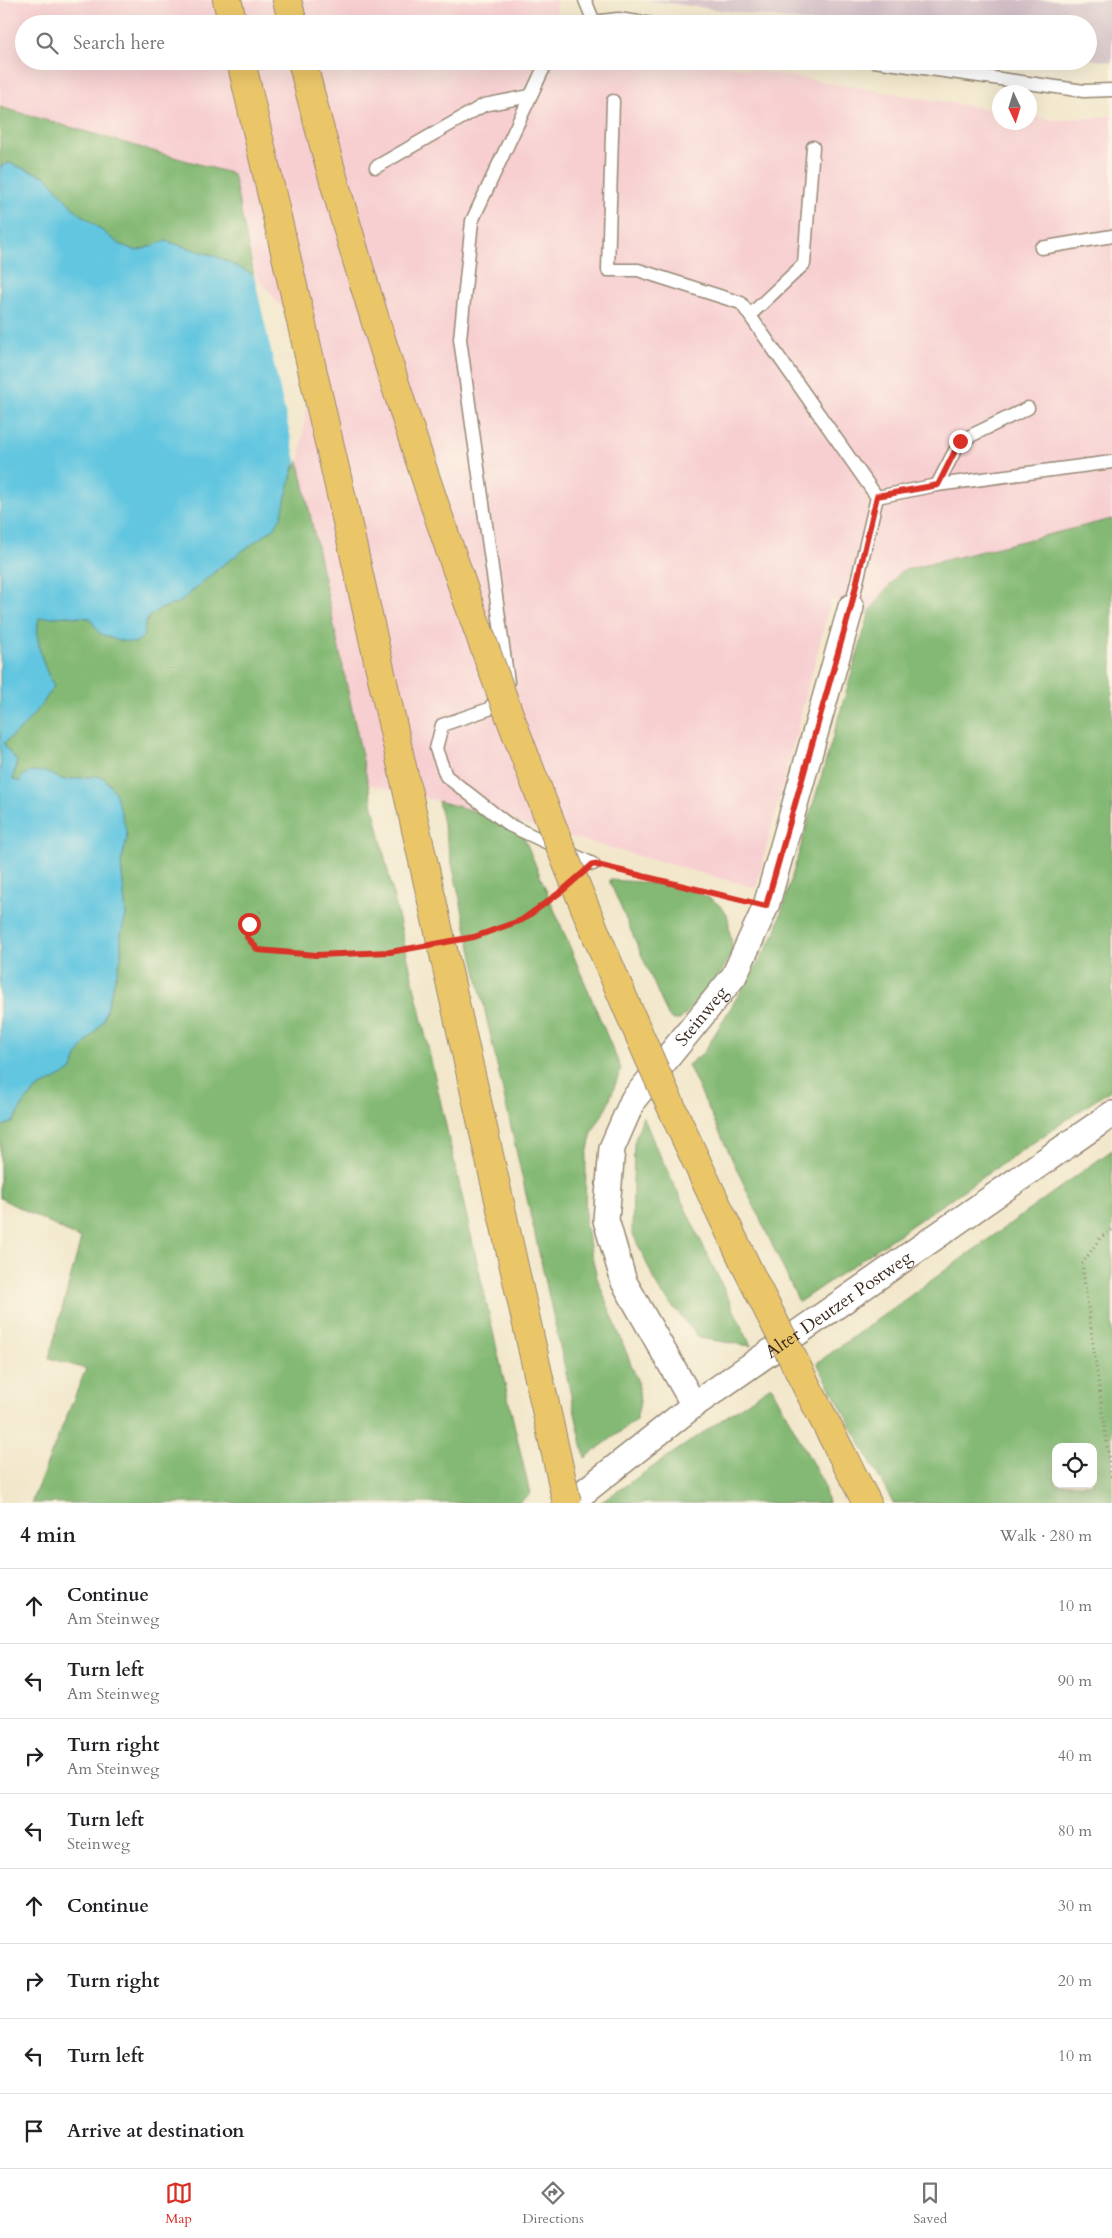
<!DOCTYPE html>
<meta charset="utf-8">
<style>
:root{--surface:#fff;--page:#f6f6f6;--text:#202124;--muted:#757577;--line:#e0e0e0;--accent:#d93025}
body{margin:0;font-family:Cardo,serif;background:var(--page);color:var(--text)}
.controls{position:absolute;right:15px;bottom:15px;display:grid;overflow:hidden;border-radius:10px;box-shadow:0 5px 20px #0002}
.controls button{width:45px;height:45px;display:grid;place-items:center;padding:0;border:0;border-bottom:1px solid var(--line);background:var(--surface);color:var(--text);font:25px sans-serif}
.compass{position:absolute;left:992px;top:85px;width:45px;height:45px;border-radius:50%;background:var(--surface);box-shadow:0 5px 20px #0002;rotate:176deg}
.stop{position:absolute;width:15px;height:15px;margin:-11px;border:4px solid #d93025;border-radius:50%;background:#fff}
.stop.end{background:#d93025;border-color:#fff;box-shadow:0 1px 5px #0008}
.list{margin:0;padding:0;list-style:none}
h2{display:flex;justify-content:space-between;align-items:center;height:65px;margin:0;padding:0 20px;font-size:21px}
h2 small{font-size:16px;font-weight:400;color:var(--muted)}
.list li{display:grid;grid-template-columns:32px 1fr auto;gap:15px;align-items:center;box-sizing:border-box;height:75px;padding:0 20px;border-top:1px solid var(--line)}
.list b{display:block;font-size:19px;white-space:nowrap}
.list p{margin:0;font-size:16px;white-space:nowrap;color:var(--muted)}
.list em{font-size:16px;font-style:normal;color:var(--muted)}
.icon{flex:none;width:28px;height:28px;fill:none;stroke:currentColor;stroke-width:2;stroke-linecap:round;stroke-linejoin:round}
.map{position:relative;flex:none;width:1112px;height:1503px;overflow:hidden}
.search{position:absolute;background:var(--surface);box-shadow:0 5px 20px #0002;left:15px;right:15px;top:15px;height:55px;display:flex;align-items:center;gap:12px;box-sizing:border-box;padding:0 18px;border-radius:28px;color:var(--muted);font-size:19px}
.sheet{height:665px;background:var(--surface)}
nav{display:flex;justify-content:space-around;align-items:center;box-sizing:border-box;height:70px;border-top:1px solid var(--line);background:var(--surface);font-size:14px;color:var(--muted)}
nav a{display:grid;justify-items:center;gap:2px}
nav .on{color:var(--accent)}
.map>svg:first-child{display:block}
.built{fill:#f7cfd1}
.industrial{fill:#d2bdc6}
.forest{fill:#84b975;stroke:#60724a;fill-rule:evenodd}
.water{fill:#62c6e0;stroke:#4e787f}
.pier{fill:#f2e7cb}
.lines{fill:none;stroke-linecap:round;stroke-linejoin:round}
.lane-casing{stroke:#968874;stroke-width:15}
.street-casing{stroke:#968874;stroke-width:28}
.highway-casing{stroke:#968874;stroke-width:30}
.path{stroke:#968874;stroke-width:3;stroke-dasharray:1 4;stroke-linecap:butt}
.lane{stroke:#fff;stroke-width:12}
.street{stroke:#fff;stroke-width:25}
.highway{stroke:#ebc669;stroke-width:28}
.highway-bridge-casing{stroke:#968874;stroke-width:30;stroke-linecap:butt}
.highway-bridge{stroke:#ebc669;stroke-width:28}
.route{stroke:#d93025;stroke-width:6}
.labels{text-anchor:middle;stroke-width:5;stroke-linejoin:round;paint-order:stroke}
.street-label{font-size:18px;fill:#3b2a1e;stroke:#fcf5e5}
</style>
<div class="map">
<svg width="1112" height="1503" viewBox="0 0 1112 1503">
<rect width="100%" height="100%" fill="#fcf5e5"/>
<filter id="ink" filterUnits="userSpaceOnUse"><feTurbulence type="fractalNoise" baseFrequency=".02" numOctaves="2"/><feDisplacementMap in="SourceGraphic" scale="10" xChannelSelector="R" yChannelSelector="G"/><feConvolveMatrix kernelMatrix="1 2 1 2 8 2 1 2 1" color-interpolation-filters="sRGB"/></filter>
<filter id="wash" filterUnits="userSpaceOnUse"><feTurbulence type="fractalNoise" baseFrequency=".0096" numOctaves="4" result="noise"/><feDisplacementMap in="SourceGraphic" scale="20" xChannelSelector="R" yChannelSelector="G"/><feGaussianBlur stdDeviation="1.12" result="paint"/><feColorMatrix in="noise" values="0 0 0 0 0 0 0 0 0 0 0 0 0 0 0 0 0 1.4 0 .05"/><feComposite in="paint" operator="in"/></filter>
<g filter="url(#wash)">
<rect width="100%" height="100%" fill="#f2e7cb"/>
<polygon class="built" points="0,0 556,0 557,14 548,24 24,24 24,61 699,61 999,111 1000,122 1030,122 1030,116 1056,120 1112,116 1112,519 901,571 870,611 831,600 756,888 438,801 368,784 298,458 233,174 0,107"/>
<polygon class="industrial" points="646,0 1112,0 1112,62 1088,59 1088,24 825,24"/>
<g class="forest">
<polygon points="0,107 233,174 254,275 218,257 166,241 137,251 119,244 73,208 47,177 9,163 0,167"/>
<path d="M298,458L368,784L530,1494L518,1503H31L86,1369L49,1358L81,1239L0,1198V1127L13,1122L24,1103L37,1089L71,1071L79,1052L103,1021L121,958V933L126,916L121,863L127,838L115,792L104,778L96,776L64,780L45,772L19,782L13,779L17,761L6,748L4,743L22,728L43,703L54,686C43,667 34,640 39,617L67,616L90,618L144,636L145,624L150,616L158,610L180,602L220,567L273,529Z"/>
<polygon points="1112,519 1112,1089 799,1302 688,1065 704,1052 775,934 870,611 901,571"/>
<polygon points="438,801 518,823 621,1069 607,1107 592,1132 586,1159 585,1224 597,1278 638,1382 640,1402 636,1420 585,1458"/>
<path d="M609,880C639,882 712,884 727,915C729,919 729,926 729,930C731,937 733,946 731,953C725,974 695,1004 680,1020H673L668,1016Z"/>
<polygon points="643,1116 655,1145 751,1346 699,1338 659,1290 632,1232 634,1143"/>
<path d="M1112,1150V1503H893L817,1363ZM1056,1447H1093V1484H1056Z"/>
<polygon points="771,1386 823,1483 828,1503 600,1503"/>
</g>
<path class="water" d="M9,163L47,177L73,208L119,244L137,251L166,241L218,257L254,275L298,458L293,469L281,517L273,529L220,567L180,602L158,610L150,616L145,624L144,636L135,643L116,640L99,633L90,618L67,616L39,618C34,640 43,667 54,686L43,703L22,728L4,743L6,748L17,761L13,779L19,782L22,776L33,771L45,772L64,780L96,776L104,778L115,792L126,829L127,838L121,863L126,916L121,933V958L103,1021L79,1052L71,1071L37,1089L24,1103L13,1122L0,1127V167Z"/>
<polygon class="pier" points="253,272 294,322 306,410 300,458 297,465"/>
</g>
<g filter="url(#ink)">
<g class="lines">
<defs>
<g id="lane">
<polyline points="585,0 594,22 618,19 652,24"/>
<polyline points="547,61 472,221 460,339 508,682 489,709 442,725 436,749 446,776 509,825 593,864"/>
<polyline points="874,61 1084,91 1112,90"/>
<polyline points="613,101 608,270 638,270 741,303 877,497 851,607"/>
<polyline points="376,167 484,105 530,96"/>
<polyline points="1041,248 1112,236"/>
<polyline points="750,315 804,264 813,147"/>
<polyline points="937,485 960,441 1028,408"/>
<polyline points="877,497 937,485 1112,462"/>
</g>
<g id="street">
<path id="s1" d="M694,1405L624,1282L606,1220L612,1148L633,1100L734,976L766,906L851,607"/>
<path id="s2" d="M570,1503L694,1405L1112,1114"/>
</g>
<g id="highway">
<polyline points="227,0 233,24"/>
<polyline points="287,0 293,24"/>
<polyline points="807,1387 867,1503"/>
</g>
</defs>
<use href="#lane" class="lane-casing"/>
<use href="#street" class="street-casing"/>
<use href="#highway" class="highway-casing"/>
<g class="path">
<polyline points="611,868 741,900"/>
<path d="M260,911L249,924L247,937L258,950C310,955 362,957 414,948"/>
<polyline points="467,939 521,920 553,897"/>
<polyline points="1112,1230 1101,1237 1082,1264 1112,1481"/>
</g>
<use href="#lane" class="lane"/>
<use href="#street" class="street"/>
<use href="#highway" class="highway"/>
<defs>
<g id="highway-bridge">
<polyline points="241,61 337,477 567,1503"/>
<path d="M302,61C332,181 368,300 406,418C497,701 607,979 737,1247C759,1294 784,1340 807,1387"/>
</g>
</defs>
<use href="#highway-bridge" class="highway-bridge-casing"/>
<use href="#highway-bridge" class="highway-bridge"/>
</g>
</g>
<g class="lines" filter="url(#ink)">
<polyline class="route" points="249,924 247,937 258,950 316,955 390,952 474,937 522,920 562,891 593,864 766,906 851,607 877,496 938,485 960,441"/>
</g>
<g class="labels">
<g class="street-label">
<text dy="6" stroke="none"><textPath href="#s1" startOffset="439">Steinweg</textPath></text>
<text dy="6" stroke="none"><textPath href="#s2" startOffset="334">Alter Deutzer Postweg</textPath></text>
</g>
</g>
</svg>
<div class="controls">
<button><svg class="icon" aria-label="locate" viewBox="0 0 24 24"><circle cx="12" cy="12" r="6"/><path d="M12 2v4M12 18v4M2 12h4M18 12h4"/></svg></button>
</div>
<svg class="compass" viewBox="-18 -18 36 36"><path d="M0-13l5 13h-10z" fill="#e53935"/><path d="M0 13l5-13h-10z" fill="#757577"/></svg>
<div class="stop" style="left:249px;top:924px"></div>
<div class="stop end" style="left:960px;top:441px"></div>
<div class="search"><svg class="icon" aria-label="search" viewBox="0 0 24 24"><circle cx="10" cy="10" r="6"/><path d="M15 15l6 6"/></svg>Search here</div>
</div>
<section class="sheet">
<h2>4 min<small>Walk · 280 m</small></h2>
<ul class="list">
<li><svg class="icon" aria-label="ahead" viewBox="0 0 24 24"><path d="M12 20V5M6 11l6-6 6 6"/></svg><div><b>Continue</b><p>Am Steinweg</p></div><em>10 m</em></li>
<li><svg class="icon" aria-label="left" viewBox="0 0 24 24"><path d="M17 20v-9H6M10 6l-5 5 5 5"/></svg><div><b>Turn left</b><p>Am Steinweg</p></div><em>90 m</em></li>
<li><svg class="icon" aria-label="right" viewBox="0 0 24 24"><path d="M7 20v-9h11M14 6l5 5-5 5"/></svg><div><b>Turn right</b><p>Am Steinweg</p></div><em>40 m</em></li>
<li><svg class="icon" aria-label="left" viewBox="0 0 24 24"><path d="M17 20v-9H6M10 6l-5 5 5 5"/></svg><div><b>Turn left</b><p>Steinweg</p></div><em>80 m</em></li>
<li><svg class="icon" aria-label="ahead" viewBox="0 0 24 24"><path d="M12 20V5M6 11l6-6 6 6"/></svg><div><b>Continue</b></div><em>30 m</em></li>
<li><svg class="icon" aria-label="right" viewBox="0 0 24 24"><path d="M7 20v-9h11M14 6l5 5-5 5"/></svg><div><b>Turn right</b></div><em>20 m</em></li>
<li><svg class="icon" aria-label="left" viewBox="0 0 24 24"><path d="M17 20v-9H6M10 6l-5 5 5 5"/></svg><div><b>Turn left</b></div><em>10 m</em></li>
<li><svg class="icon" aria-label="arrive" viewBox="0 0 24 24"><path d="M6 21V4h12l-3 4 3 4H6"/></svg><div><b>Arrive at destination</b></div></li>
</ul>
</section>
<nav>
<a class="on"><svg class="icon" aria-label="map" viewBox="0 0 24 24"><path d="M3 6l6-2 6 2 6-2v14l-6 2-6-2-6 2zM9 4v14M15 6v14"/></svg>Map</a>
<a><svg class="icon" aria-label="directions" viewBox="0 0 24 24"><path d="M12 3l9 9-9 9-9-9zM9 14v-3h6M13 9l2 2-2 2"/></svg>Directions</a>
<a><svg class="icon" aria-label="saved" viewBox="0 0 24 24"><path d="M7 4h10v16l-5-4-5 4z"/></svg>Saved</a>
</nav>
